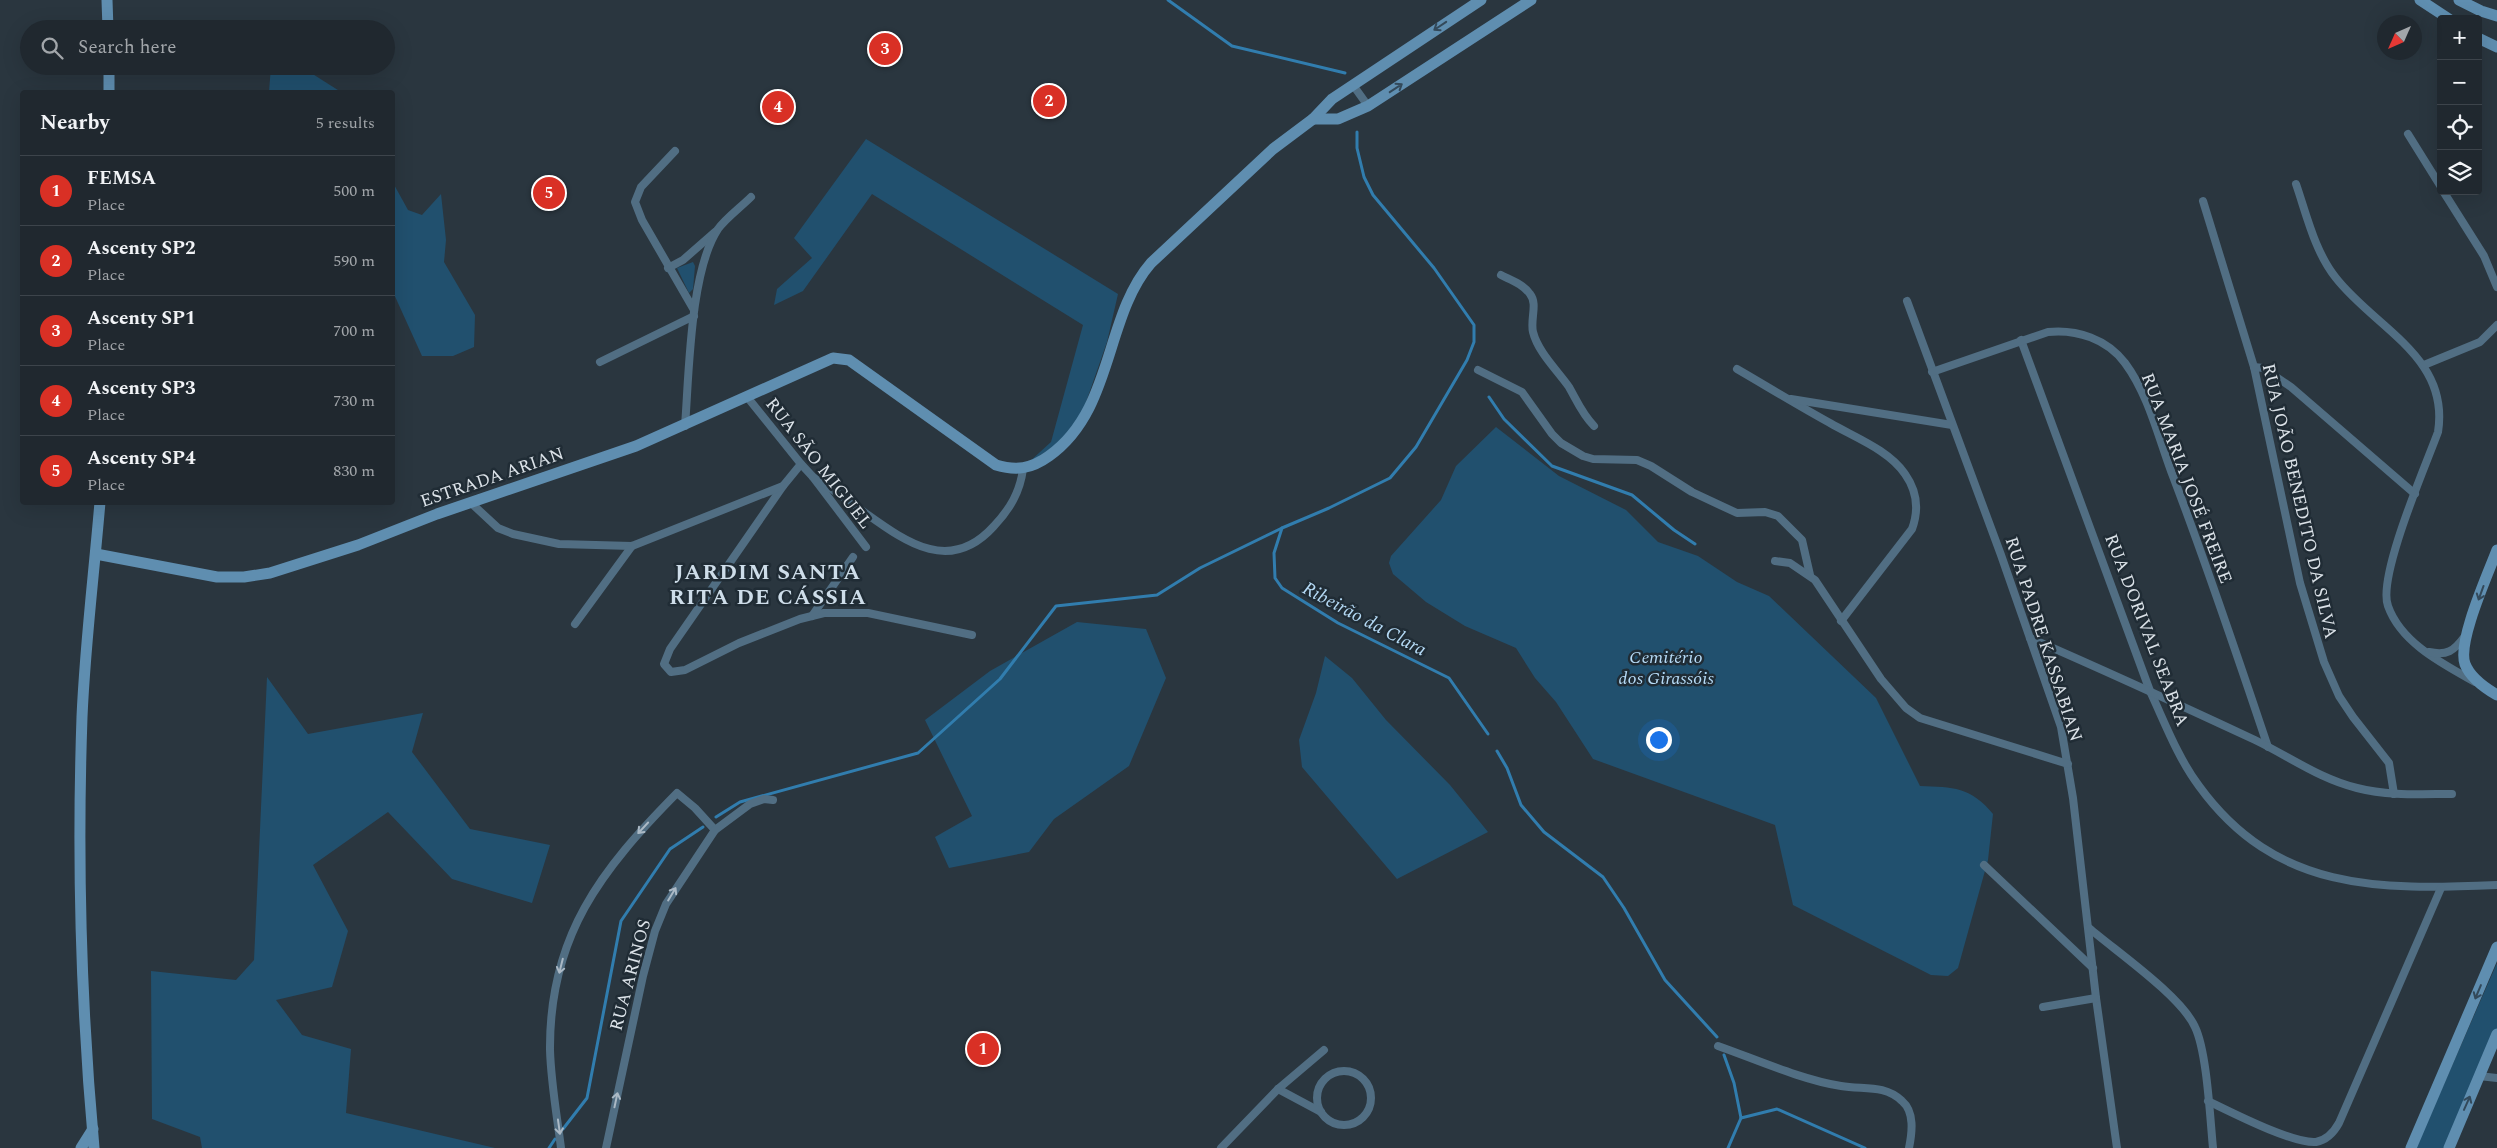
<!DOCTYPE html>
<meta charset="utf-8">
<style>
:root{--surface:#20282f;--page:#2d343b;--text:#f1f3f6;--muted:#a2a6aa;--line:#3d444b;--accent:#d93025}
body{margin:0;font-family:Spectral,serif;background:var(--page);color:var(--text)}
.controls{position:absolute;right:15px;top:15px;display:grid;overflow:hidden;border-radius:5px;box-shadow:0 5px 20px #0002}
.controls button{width:45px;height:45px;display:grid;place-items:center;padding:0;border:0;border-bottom:1px solid var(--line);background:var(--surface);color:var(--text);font:25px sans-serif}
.compass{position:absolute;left:2377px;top:15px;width:45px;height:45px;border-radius:50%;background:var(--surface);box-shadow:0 5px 20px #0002;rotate:225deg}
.you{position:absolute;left:1658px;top:739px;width:18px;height:18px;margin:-12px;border:4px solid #fff;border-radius:50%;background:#1a73e8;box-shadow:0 0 0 8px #1a73e833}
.badge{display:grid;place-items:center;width:32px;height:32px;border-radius:50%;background:var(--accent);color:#fff;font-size:16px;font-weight:700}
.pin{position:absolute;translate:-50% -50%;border:2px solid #fff;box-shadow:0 1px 5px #0006}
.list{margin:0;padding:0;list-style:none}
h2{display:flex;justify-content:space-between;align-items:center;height:65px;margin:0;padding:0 20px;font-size:21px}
h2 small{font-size:16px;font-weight:400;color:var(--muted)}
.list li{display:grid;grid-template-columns:32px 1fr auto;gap:15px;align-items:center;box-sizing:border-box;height:70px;padding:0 20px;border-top:1px solid var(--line)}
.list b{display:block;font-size:19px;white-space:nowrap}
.list p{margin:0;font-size:16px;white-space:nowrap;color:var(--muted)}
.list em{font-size:16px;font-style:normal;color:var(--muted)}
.icon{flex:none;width:28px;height:28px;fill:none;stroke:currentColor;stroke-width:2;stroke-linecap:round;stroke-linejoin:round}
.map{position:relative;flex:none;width:2497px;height:1148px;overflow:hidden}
.search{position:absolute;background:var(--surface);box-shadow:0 5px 20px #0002;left:20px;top:20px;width:375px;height:55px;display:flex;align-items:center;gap:12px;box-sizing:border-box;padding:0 18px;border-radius:28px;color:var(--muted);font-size:19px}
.panel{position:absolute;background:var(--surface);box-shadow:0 5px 20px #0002;left:20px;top:90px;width:375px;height:415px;border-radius:5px}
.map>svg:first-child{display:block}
.green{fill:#21506e}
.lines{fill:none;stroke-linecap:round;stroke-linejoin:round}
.stream{stroke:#317dae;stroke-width:3}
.street{stroke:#516e83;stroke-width:8}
.secondary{stroke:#5f8eb0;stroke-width:11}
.oneway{stroke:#33495a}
.oneway2{stroke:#abb9c5}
.labels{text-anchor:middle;stroke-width:5;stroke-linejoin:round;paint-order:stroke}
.street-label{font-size:18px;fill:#dbe2e8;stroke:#202c35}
.park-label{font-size:18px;font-style:italic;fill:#b7dcf8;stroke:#202c35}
.water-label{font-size:19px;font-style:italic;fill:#b4d9f4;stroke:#202c35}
.district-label{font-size:22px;font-weight:bold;letter-spacing:1px;fill:#cedde9;stroke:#202c35}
</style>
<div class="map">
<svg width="2497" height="1148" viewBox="0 0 2497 1148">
<rect width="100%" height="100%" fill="#2a363f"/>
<g class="green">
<polygon points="271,66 300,66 341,92 269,92"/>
<polygon points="866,139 1118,294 1107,342 1084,408 1064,440 1028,463 1051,442 1083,325 872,194 803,291 774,305 777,289 812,258 794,238"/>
<polygon points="392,181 408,210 422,215 441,194 446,240 444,262 475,315 474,347 453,356 422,356 393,292"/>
<polygon points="693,262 695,266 693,289 689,293 677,268"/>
<path d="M1496,427L1559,476L1626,510L1658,542L1698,556L1737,582L1769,596L1876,698L1920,786C1953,787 1971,787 1993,814L1988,860L1958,968L1948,976L1931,975L1793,905L1775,825L1593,759L1556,702L1535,678L1516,648L1465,626L1426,602L1393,574L1389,563L1391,556L1441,500L1456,466Z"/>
<polygon points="1077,622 1146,629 1166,678 1129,766 1054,819 1029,852 949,868 935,837 972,816 925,720 990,671"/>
<polygon points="1325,656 1352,678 1386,720 1450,785 1488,832 1397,879 1302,767 1299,740 1316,693"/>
<polygon points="267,677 308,734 423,713 412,752 470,829 550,845 532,903 452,879 388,812 313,865 348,931 332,987 276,1000 302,1035 351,1049 346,1113 495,1148 202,1148 200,1137 152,1119 151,971 236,980 254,960"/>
<polygon points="2497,963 2497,1029 2445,1148 2416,1148"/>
</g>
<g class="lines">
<g class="stream">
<polyline points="1168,0 1232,46 1345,73"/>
<polyline points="1357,132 1357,148 1364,177 1373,195 1434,268 1474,325 1474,342 1467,360 1416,447 1390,478 1329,508 1282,528 1274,553 1275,578 1282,588 1338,623 1449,678 1488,734"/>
<polyline points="1489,397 1504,419 1552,466 1632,495 1674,530 1695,544"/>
<polyline points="1497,751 1507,768 1521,805 1544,832 1603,877 1624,908 1665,980 1717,1037"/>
<polyline points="716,817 740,802 918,753 1000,679 1056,606 1157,595 1200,568 1282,528"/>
<polyline points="1724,1055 1734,1083 1741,1118 1777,1109 1865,1148"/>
<polyline points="563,1129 587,1098 621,921 670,849 703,827"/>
<polyline points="549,1148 555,1139"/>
<polyline points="1728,1148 1741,1118"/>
</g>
<g class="street">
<polyline points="1353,85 1368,106"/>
<polyline points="2408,134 2441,187"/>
<polyline points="675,151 641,187 635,202 642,220 694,310"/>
<path d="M2296,184C2307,216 2315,252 2336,278C2375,328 2450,357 2438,432C2426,465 2377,577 2388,606C2401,643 2443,664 2475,682"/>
<polyline points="2443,191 2484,256 2497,287"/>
<polyline points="2203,201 2254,367 2300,583 2324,662 2339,696 2353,717 2389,763 2394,794"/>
<polyline points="668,268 683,260 715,232"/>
<path d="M1501,275C1511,280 1523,284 1530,294C1538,304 1530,319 1533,332C1538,352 1557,370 1569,387C1577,401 1582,414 1594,426"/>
<polyline points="1907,301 2001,555 2061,727 2073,798 2096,998 2117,1148"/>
<path d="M2021,340L2150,691C2165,723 2178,758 2199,786C2276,892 2379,890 2497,885"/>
<polyline points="600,362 694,316"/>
<polyline points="2424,365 2480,342 2497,325"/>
<polyline points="2254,367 2263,368 2291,387 2415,494"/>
<path d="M1737,369C1768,387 1799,406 1830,423C1854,437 1889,450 1905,474C1917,491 1919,510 1912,529L1841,621"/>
<polyline points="1478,370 1522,392 1552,434 1561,443 1583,456 1593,459 1637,460 1651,466 1692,492 1737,513 1765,512 1778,516 1802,540 1810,575"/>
<path d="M1932,372L2048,332C2077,329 2107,339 2125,363C2148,394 2158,436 2171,471C2206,562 2237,655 2268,747"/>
<polyline points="748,398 801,464 813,477 866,547"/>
<polyline points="1791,399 1952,425"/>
<path d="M685,426C689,375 690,271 718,229C726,218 741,207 751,197"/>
<path d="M813,477C830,488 847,499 864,512C906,542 950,575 994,526C1010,509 1020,492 1023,469"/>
<polyline points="783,486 670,649 664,664 671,672 685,670 739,643 800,619 824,613 868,613 972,635"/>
<polyline points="470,502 498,528 513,534 559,544 632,546 783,486 801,464"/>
<polyline points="1775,561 1790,563 1815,580 1881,679 1906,708 1920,718 2068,764"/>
<polyline points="812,616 853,557"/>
<polyline points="575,624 632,546"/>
<path d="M2030,638C2106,671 2180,705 2255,740C2290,757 2320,779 2357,788C2388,796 2420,794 2452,794"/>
<path d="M2429,652C2447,656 2454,651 2465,636"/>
<polyline points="1984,865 2093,968"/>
<path d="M2089,928C2117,952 2181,996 2195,1027C2207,1052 2210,1118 2213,1148"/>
<polyline points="2043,1007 2096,998"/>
<path d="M1718,1046C1755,1059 1802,1080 1841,1086C1863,1090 1884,1084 1902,1101C1915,1112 1912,1133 1909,1148"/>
<circle cx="1344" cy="1098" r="27"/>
<polyline points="2479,1076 2497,1078"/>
<polyline points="1278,1089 1321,1112"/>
<path d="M2208,1101C2231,1112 2293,1144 2316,1142C2327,1140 2334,1132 2339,1123L2441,888"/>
<path d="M561,1148C557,1116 551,1083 550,1050C549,936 601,870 677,793L695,808L715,830"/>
<polyline points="606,1148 643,976 655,931 666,904 715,830 750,804 764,799 773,800"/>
<polyline points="1221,1148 1278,1089 1324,1050"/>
</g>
<g class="secondary">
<polyline points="107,0 108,29"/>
<polyline points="2420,0 2449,19"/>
<polyline points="2459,0 2481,11 2497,16"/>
<polyline points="2478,38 2497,47"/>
<polyline points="109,66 109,92"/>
<polyline points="1313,119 1338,119 1368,106 1531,0"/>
<path d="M2497,550C2488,574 2457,642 2465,664C2470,677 2485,688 2497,695"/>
<path d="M96,554L217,577H244L270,573L358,545L437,514L636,446L833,358L849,360L996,465C1016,471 1031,469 1049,456C1114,410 1104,317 1151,263L1273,149L1313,119L1332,99L1481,0"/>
<polyline points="81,1148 93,1129"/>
<path d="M94,1148C81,1005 77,861 82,717C85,645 94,574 100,502"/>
<polyline points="2411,1148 2497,947"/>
<polyline points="2449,1148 2497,1034"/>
</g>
</g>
<defs><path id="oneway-shaft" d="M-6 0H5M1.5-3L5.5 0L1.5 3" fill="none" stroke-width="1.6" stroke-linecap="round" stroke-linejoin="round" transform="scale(1.25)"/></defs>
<g class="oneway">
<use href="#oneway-shaft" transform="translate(1440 26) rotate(146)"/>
<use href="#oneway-shaft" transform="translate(1396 88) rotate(-33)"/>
<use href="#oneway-shaft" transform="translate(2481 593) rotate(110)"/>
<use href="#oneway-shaft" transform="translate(2478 992) rotate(113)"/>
<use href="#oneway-shaft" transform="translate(2467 1103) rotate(-66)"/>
</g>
<g class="oneway2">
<use href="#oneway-shaft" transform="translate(643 828) rotate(133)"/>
<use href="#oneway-shaft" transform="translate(672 894) rotate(-59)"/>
<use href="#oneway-shaft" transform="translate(561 966) rotate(104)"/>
<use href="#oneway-shaft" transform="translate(616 1100) rotate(-78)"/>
<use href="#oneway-shaft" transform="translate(559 1127) rotate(82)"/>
</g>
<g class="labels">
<g class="street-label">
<text transform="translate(819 463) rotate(52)" y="6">RUA SÃO MIGUEL</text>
<text transform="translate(492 477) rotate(-19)" y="6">ESTRADA ARIAN</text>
<text transform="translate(2187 478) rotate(69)" y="6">RUA MARIA JOSÉ FREIRE</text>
<text transform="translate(2300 501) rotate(77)" y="6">RUA JOÃO BENEDITO DA SILVA</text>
<text transform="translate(2147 630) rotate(69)" y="6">RUA DORIVAL SEABRA</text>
<text transform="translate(2044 639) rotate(72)" y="6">RUA PADRE KASSABIAN</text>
<text transform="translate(630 975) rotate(-75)" y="6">RUA ARINOS</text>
</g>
<g class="park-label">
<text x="1666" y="663">Cemitério<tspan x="1666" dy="21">dos Girassóis</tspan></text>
</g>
<g class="water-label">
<text transform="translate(1365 618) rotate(28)" y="7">Ribeirão da Clara</text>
</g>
<g class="district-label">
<text x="768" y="579">JARDIM SANTA<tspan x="768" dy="25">RITA DE CÁSSIA</tspan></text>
</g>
</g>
</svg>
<div class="controls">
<button>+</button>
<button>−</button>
<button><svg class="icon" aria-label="locate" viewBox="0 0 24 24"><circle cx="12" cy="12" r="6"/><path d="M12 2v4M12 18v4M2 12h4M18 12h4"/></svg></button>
<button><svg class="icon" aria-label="layers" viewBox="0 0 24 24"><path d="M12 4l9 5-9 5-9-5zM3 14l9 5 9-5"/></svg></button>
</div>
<svg class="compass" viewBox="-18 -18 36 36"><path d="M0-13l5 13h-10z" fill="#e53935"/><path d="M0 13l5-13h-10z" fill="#a2a6aa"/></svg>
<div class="you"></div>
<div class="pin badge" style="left:983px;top:1049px">1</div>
<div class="pin badge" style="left:1049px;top:101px">2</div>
<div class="pin badge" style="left:885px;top:49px">3</div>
<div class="pin badge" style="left:778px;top:107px">4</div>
<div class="pin badge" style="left:549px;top:193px">5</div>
<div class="search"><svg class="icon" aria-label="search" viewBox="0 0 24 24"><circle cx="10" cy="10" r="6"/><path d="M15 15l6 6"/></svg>Search here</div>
<section class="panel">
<h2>Nearby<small>5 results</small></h2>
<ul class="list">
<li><span class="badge">1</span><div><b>FEMSA</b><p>Place</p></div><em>500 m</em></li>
<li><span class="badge">2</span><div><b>Ascenty SP2</b><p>Place</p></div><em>590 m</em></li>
<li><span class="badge">3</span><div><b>Ascenty SP1</b><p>Place</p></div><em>700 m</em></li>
<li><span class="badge">4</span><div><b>Ascenty SP3</b><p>Place</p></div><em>730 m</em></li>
<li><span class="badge">5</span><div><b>Ascenty SP4</b><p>Place</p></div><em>830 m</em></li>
</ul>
</section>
</div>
